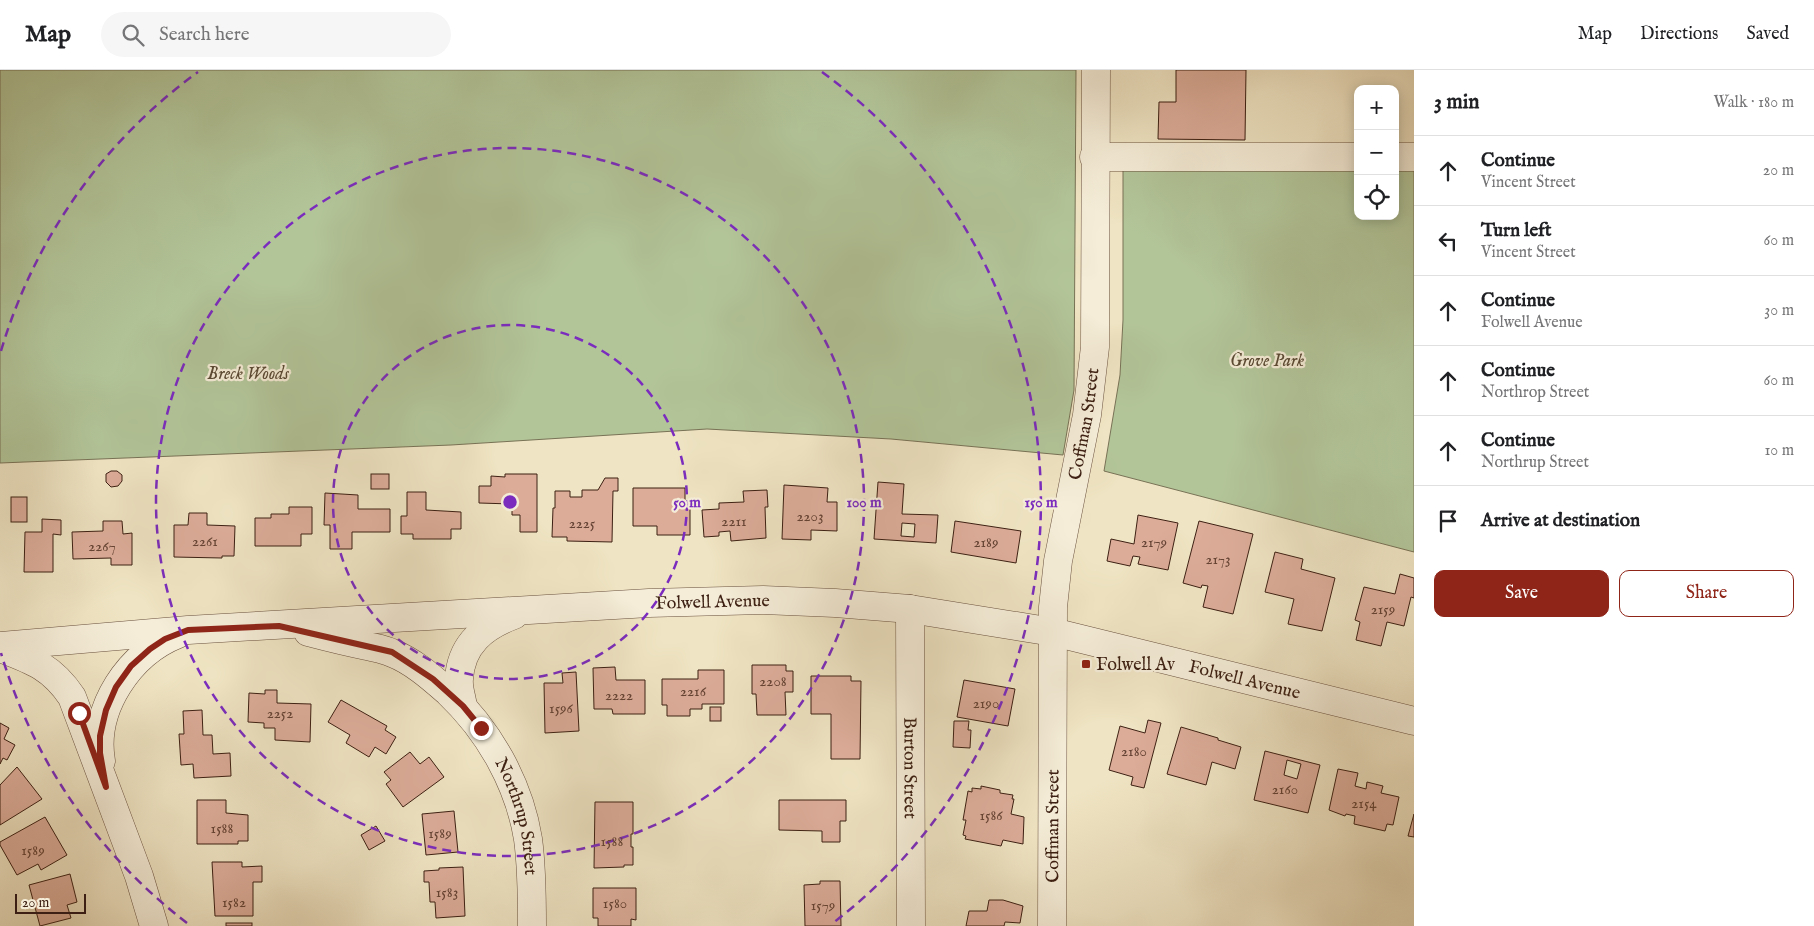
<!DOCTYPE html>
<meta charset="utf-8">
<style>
:root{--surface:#fff;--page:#f6f6f6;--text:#202124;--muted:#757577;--line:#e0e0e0;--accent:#8f2418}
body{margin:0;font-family:"IM FELL English",serif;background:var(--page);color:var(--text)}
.controls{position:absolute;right:15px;top:15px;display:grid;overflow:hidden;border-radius:10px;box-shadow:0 2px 12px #0003}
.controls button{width:45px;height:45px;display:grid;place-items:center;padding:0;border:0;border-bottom:1px solid var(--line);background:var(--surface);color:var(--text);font:25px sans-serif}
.scale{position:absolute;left:15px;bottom:12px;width:71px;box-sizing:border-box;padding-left:5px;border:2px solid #3d2013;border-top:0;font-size:14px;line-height:18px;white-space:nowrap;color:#3d2013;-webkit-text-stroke:4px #f5edd8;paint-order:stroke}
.stop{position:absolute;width:15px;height:15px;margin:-11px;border:4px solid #8f2418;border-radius:50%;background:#fff}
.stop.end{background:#8f2418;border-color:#fff;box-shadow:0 1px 5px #0008}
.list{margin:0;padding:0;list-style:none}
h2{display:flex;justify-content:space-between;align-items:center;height:65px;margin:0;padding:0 20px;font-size:21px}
h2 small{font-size:16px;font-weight:400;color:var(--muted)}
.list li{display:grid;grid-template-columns:32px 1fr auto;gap:15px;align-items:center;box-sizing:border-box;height:70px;padding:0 20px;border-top:1px solid var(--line)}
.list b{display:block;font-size:19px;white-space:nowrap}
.list p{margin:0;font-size:16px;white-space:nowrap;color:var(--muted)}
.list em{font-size:16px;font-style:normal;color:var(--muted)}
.actions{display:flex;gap:10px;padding:15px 20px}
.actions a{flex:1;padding:11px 0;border:1px solid var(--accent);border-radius:10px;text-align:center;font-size:18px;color:var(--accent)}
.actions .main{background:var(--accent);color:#fff}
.icon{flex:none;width:28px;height:28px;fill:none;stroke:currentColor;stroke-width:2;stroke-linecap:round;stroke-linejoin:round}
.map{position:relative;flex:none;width:1414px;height:856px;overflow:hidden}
header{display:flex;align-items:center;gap:30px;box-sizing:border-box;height:70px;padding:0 25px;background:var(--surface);border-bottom:1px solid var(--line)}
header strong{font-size:24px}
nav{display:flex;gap:28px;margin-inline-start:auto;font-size:18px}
.search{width:350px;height:45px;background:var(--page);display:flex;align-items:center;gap:12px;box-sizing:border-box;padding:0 18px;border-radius:28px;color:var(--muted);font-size:19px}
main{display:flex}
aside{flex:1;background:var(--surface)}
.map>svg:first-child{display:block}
.green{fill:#b2c599;stroke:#787256}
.building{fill:#dcac99;stroke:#3d2013;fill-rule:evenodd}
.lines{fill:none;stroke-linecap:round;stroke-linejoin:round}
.minor-casing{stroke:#6a513f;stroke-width:29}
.minor{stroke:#f5edd8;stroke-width:28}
.route{stroke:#8f2418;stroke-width:6}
.ring{fill:none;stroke:#7b2cbf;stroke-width:2.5;stroke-dasharray:9 6}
.poi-dot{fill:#8f2418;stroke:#f5edd8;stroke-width:2}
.labels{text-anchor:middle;stroke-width:4.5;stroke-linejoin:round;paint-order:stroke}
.number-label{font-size:15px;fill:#654334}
.park-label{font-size:18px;font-style:italic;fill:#5a4934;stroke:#f5edd8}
.street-label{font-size:18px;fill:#3d2013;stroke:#f5edd8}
.poi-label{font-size:18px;fill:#3d2013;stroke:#f5edd8;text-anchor:start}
.centre{fill:#7b2cbf;stroke:#f5edd8;stroke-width:2.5}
.ring-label{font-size:15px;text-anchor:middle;font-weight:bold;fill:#7b2cbf;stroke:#f5edd8;stroke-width:4.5;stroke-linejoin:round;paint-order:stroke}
</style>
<header>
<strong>Map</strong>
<div class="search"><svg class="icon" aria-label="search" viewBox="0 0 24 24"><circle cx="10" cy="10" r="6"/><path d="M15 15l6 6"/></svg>Search here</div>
<nav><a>Map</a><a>Directions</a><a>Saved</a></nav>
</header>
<main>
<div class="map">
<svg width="1414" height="856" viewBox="0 0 1414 856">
<rect width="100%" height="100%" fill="#efe4c3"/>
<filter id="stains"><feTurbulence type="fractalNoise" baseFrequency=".004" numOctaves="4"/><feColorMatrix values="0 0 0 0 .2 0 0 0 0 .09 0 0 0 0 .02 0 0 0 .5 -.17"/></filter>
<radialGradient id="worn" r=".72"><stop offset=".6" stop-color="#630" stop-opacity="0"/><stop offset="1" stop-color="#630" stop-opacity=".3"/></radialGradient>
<g class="green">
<polygon points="0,0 1076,0 1074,320 1063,385 891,369 707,359 451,375 0,393"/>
<polygon points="1123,94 1358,96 1358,146 1395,146 1395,96 1414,96 1414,482 1104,401 1120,305 1123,250"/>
</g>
<g class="building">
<polygon points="1176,0 1246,0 1245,70 1158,69 1159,32 1176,32"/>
<polygon points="111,401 117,401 122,405 122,411 118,416 111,417 106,412 106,404"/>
<rect x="371" y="404" width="18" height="15"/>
<polygon points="505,404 537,404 537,462 520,462 520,445 512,445 512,434 479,433 479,416 491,416 491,406 505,407"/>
<polygon points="605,408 618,408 618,421 613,421 612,472 567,471 567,467 552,467 553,438 555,438 555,421 570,421 570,427 582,427 582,420 598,420"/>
<path d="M878,412L904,414L902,444L938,445L936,473L874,469ZM902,453L915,454L914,467L901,466Z"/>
<polygon points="784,415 828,418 827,432 837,432 837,461 811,460 811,470 782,469"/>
<polygon points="633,418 685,418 685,432 690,432 690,465 657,465 657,456 633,456"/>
<polygon points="767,420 768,437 765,437 766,468 731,471 730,461 719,462 719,466 704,467 702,440 719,439 719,433 744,432 743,421"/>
<polygon points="407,422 426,422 426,440 461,442 461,459 451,459 451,469 413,469 413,464 401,464 401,446 407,446"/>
<polygon points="325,423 358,425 358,439 390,439 390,462 352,462 352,479 330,479 330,455 324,455"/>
<rect x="11" y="427" width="16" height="25"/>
<polygon points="289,437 312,437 312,464 301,464 301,476 255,476 255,448 271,448 271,444 289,444"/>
<polygon points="189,443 207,443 207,455 235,456 234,486 222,486 222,488 174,487 174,455 188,455"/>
<polygon points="1138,445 1178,453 1168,500 1138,494 1140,487 1133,486 1130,496 1107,491 1111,469 1134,474"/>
<polygon points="42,449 61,450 61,465 53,464 53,502 24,502 25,462 42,462"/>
<polygon points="103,451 122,451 123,464 132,463 132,495 111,495 111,488 73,489 72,462 103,461"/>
<polygon points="955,451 1021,461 1016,493 951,482"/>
<polygon points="1199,451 1253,464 1233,544 1203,537 1208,516 1202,515 1201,518 1183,513"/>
<polygon points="1275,482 1303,489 1301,499 1335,508 1322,561 1288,554 1294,529 1265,522"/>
<polygon points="1400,504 1414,508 1414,528 1411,527 1404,556 1387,552 1381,576 1356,570 1360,552 1355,550 1364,517 1395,524"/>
<polygon points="752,595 786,595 786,601 793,601 793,622 785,622 786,645 757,645 756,624 752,624"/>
<polygon points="615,597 616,610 645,610 645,644 613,644 612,639 594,639 593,598"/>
<polygon points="698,600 724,600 724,634 702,634 702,639 690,639 690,646 667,646 667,635 662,635 662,609 698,609"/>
<polygon points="576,602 579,661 545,663 544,613 563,613 562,603"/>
<polygon points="811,606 851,606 851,611 861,611 860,689 831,689 831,644 811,644"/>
<polygon points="964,610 1015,619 1008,656 957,647"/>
<polygon points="265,620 277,620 277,633 311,634 310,672 275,670 275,658 264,658 264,653 248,652 249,623 265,624"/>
<polygon points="341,630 387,656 385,660 396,667 386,684 375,677 369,687 346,673 350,665 328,652"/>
<rect x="710" y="637" width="11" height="14"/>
<polygon points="202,640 203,665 212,665 213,684 230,683 231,706 194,708 193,694 181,695 179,664 184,664 183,641"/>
<polygon points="1148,650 1161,653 1144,718 1131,715 1133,707 1109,700 1120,656 1145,663"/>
<polygon points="954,651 969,651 968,660 971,660 970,678 953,677"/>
<polygon points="0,653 9,658 4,669 15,675 7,690 3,688 0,694"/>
<polygon points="1181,657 1218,668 1218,670 1241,677 1235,699 1212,692 1206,715 1167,704"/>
<path d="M1265,681L1320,695L1308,743L1254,730ZM1287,690L1301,694L1297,709L1284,705Z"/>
<polygon points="410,682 420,694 429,687 444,707 403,737 386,714 391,710 384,702"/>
<polygon points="17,697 42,729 0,755 0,715"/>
<polygon points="1338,699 1358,703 1355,716 1366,719 1367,712 1383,716 1381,723 1399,727 1393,755 1387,754 1385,761 1354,754 1355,746 1346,744 1345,746 1329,740"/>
<polygon points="981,716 1000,720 1000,723 1013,725 1012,729 1014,729 1011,744 1024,747 1023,774 1003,770 1001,776 965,769 966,766 963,765 966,750 963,750 968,721 972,722 972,718 981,719"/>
<polygon points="197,730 226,730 226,743 248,745 248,771 238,771 238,774 197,774"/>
<polygon points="779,730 846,730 846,751 840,751 840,772 822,772 822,761 779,760"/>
<polygon points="595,732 633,732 633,764 631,764 631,777 633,777 633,795 624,795 624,797 594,798"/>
<polygon points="454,741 458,782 426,785 422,744"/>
<polygon points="1414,744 1414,767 1408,766"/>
<polygon points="45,747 67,785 41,800 38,794 17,805 0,775 0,772"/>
<polygon points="376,756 385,771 369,780 361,765"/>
<polygon points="212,792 242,792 242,797 262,796 262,812 253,812 253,846 215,846"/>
<polygon points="463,797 465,846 436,848 435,832 430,832 429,812 424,812 424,801 439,800 439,798"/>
<polygon points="70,804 77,832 67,835 71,848 40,856 29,815"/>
<polygon points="820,811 840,811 841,856 805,856 804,815 820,814"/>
<polygon points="593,818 636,818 636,850 631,849 631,856 598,856 598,848 593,848"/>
<polygon points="989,830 1003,830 1023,836 1020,853 1005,852 1004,856 966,856 969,841 987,841"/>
<rect x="226" y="853" width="26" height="3"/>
</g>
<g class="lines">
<defs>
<g id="minor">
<polyline points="1094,87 1358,87"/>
<polyline points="1395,87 1414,87"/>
<path id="s1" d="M910,539L911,856"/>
<path id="s2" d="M308,562C327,567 347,572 367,576C375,578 384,579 392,583C413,591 432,608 448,622C489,661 519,713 528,769C532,798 532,827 532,856"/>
<path id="s3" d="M0,576L188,560L649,533L763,530L835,533L910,539L1053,562L1414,651"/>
<path d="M0,578C32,590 52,597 72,627L139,806L154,856"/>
<path d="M463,637C462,628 458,618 459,609C461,574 484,556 514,545"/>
<path d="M101,691C92,638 130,583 178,564"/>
<path id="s4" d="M1052,856L1053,537L1058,491L1087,345L1095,277L1096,0"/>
</g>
</defs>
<use href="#minor" class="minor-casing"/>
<use href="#minor" class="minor"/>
</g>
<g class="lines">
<polyline class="route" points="79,643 106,717 100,683 100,666 106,640 116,617 131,596 150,579 165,569 188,560 279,556 392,582 433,609 463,636 481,658"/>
</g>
<g class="ring">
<circle cx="510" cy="432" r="177"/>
<circle cx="510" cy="432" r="354"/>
<path d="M187 853A531 531 0 0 1 1 583M1 281A531 531 0 0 1 198 2M822 2A531 531 0 0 1 833 853"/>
</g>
<rect class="poi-dot" x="1081" y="589" width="10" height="10" rx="2.5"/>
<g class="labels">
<g class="number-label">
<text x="810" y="451">2203</text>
<text x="734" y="456">2211</text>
<text x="582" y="458">2225</text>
<text x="205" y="476">2261</text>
<text x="986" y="477">2189</text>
<text x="1154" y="477">2179</text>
<text x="102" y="481">2267</text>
<text x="1218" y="494">2173</text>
<text x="1383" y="544">2159</text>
<text x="773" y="616">2208</text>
<text x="693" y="626">2216</text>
<text x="619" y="630">2222</text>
<text x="986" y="638">2190</text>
<text x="561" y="643">1596</text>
<text x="280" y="648">2252</text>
<text x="1134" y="686">2180</text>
<text x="1285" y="724">2160</text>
<text x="1364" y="738">2154</text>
<text x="991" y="750">1586</text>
<text x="222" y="763">1588</text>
<text x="440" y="768">1589</text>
<text x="612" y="776">1588</text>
<text x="33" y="785">1589</text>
<text x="447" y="827">1583</text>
<text x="234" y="837">1582</text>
<text x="615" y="838">1580</text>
<text x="823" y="840">1579</text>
</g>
<g class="park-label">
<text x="1267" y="296">Grove Park</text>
<text x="248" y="309">Breck Woods</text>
</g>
<g class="street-label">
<text dy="6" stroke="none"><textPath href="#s4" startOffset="505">Coffman Street</textPath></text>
<text dy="6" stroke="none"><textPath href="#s3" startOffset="714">Folwell Avenue</textPath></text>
<text dy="6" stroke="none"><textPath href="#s3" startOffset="1254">Folwell Avenue</textPath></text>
<text dy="6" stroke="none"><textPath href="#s1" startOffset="159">Burton Street</textPath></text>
<text dy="6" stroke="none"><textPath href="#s2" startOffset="301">Northrup Street</textPath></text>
<text dy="6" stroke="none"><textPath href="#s4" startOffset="100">Coffman Street</textPath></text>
</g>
<g class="poi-label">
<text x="1096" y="600">Folwell Av</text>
</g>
</g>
<circle cx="510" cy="432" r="8" class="centre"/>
<g class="ring-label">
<text x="687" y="437">50 m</text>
<text x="864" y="437">100 m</text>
<text x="1041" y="437">150 m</text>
</g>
<rect width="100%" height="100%" filter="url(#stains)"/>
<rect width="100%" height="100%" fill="url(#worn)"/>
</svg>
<div class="controls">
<button>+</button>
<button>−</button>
<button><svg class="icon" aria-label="locate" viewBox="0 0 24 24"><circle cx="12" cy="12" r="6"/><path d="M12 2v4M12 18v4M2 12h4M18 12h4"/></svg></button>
</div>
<div class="scale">20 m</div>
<div class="stop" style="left:79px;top:643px"></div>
<div class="stop end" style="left:481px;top:658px"></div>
</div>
<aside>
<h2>3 min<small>Walk · 180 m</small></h2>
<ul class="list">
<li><svg class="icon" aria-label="ahead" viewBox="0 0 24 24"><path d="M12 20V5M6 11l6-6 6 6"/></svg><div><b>Continue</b><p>Vincent Street</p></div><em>20 m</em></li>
<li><svg class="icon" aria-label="left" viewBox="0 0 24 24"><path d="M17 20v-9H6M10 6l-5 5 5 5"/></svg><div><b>Turn left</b><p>Vincent Street</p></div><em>60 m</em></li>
<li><svg class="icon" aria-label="ahead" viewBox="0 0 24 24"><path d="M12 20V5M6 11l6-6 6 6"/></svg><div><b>Continue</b><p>Folwell Avenue</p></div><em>30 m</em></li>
<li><svg class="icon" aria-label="ahead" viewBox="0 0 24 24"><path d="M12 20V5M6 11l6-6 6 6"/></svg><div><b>Continue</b><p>Northrop Street</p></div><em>60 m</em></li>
<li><svg class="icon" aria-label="ahead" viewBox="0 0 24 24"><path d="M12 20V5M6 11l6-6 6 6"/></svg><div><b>Continue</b><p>Northrup Street</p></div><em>10 m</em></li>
<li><svg class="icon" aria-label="arrive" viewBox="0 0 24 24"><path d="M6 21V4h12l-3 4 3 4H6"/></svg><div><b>Arrive at destination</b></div></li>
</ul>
<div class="actions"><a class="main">Save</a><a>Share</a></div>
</aside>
</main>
